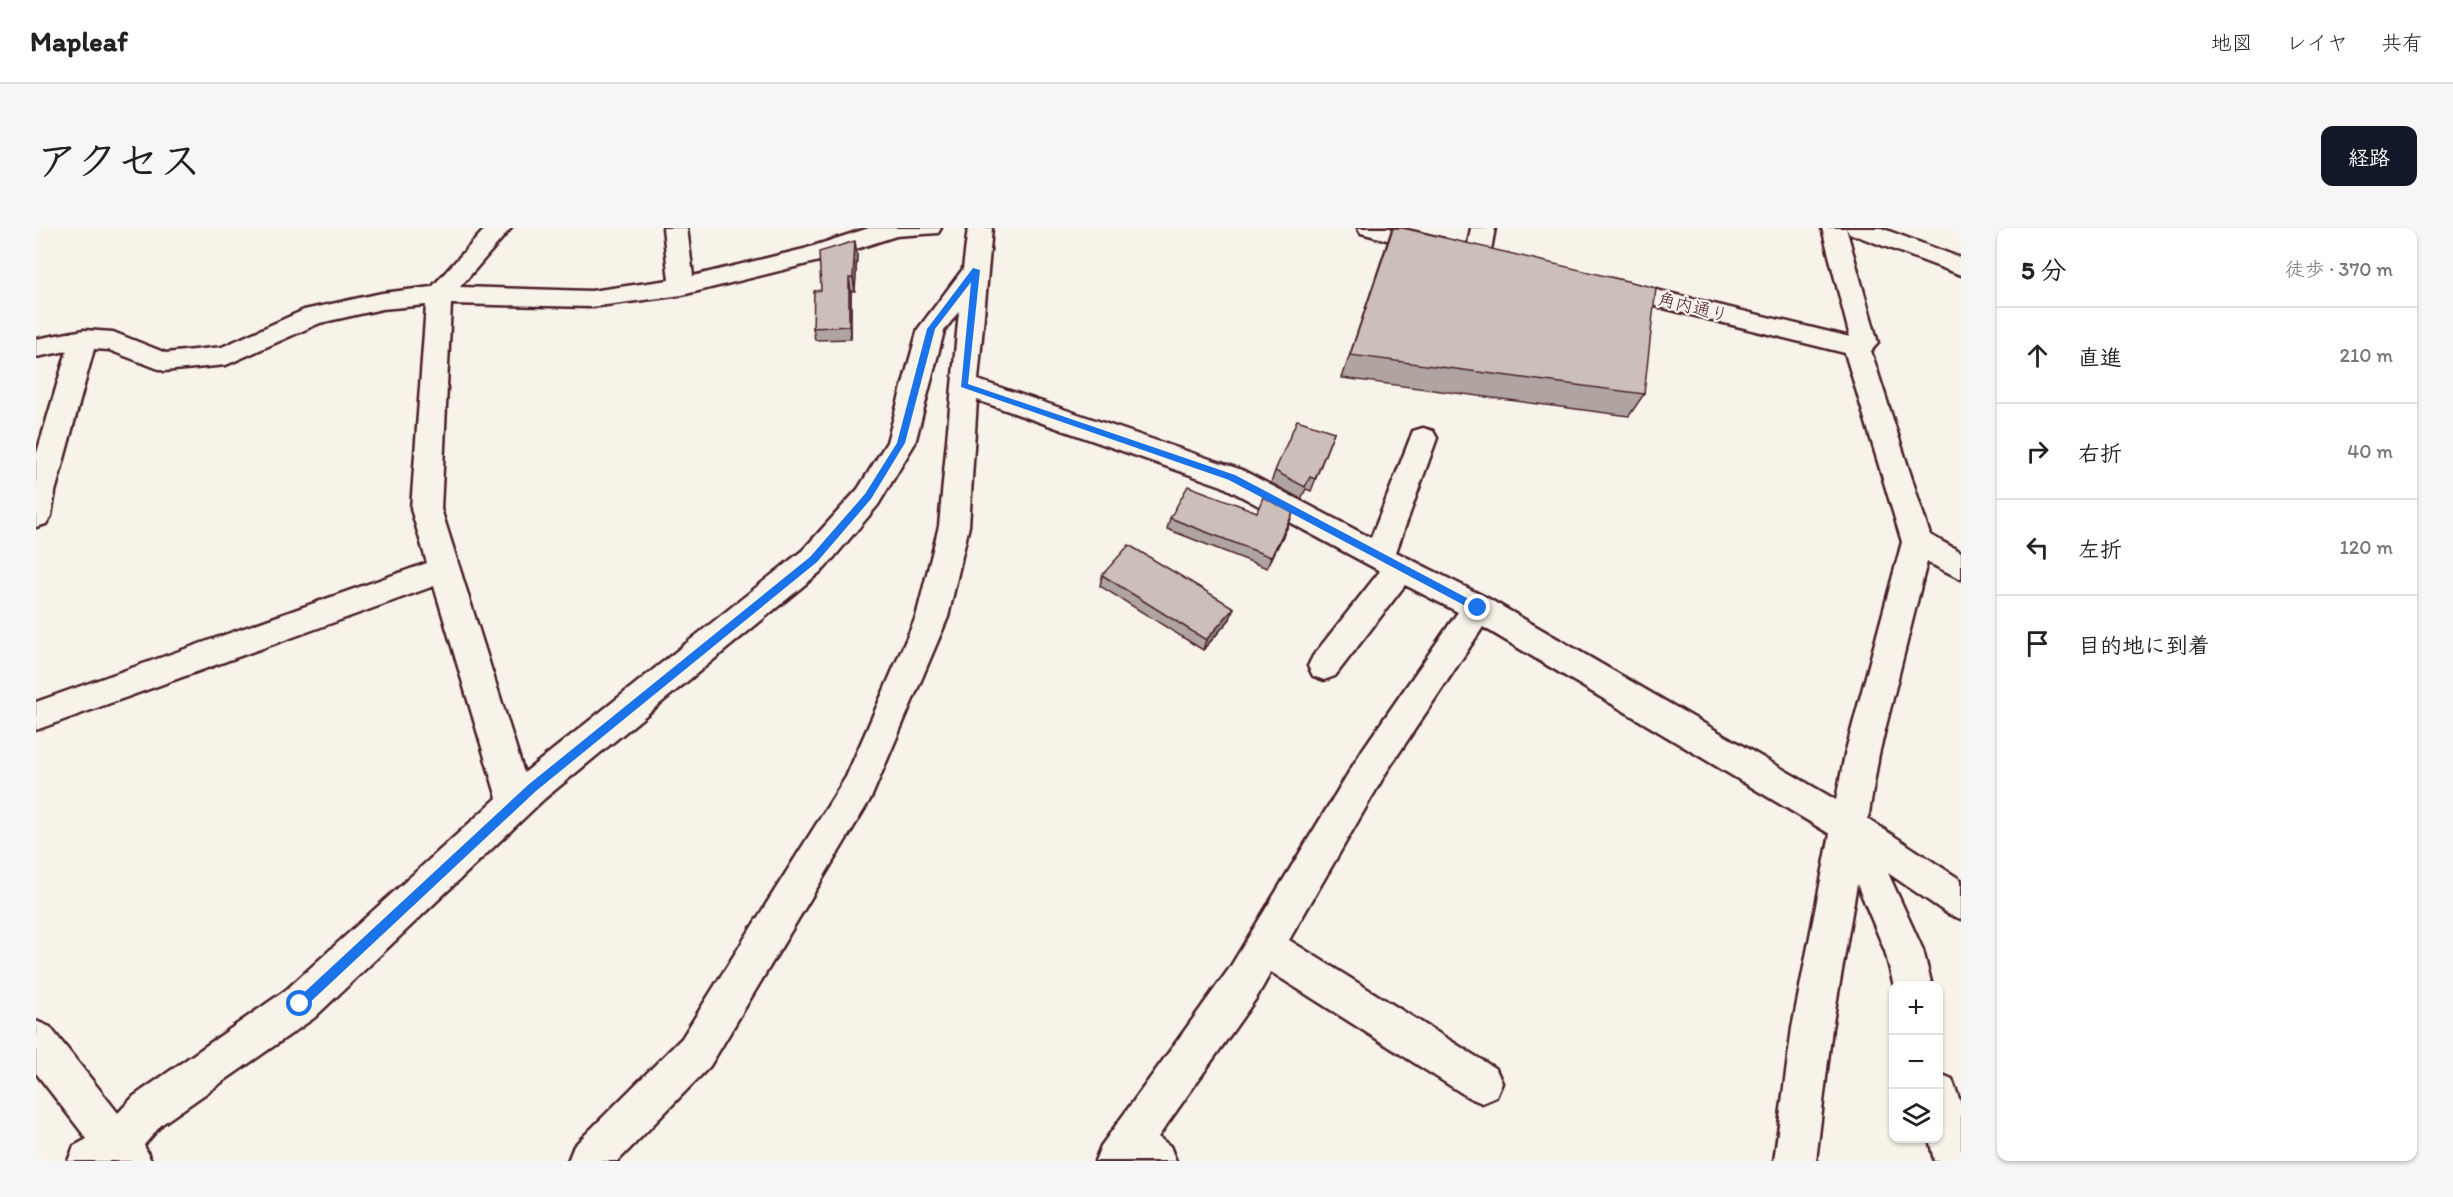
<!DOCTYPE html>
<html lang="ja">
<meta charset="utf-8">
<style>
:root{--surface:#fff;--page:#f6f6f6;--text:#222;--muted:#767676;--line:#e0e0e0;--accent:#111827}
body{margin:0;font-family:Itim,"Klee One",sans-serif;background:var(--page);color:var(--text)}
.controls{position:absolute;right:18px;bottom:18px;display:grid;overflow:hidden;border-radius:12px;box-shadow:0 2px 4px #0004}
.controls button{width:54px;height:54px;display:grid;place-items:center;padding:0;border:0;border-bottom:2px solid var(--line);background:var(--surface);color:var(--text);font:30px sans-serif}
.stop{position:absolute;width:18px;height:18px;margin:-14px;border:4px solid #1a73e8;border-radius:50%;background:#fff}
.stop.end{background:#1a73e8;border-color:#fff;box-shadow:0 2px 6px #0008}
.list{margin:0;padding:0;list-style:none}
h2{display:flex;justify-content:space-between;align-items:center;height:78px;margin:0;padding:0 24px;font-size:26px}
h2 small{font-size:20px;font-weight:400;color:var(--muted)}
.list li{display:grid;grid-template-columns:39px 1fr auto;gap:18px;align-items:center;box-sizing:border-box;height:96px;padding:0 24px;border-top:2px solid var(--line)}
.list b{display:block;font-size:22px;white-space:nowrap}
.list em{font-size:20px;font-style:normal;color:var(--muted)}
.icon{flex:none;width:33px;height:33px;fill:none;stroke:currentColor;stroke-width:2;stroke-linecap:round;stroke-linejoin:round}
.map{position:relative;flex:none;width:1925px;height:933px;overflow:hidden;border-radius:12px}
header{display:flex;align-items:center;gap:36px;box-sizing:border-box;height:84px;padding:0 30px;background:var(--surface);border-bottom:2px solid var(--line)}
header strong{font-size:28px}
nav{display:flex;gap:33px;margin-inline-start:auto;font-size:21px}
.intro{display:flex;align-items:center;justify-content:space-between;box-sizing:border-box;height:144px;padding:0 36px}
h1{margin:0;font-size:42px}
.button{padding:15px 27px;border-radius:12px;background:var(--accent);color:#fff;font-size:21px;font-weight:700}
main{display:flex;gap:36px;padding:0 36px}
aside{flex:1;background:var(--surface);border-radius:12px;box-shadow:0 2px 4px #0004}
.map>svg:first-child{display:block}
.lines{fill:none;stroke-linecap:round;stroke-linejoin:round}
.minor-casing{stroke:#4a1f2b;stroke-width:5}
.minor{fill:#f7f3e8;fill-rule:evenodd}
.wall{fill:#afa49f;stroke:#4a1f2b;stroke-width:1.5}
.shaded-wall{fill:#8f8682;stroke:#4a1f2b;stroke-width:1.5}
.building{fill:#ccbfb9;stroke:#4a1f2b;stroke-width:1.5}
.route{fill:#1a73e8}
.labels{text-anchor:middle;stroke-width:4.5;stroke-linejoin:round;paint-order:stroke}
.far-street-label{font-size:18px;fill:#4a1f2b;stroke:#f7f3e8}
</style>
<header>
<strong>Mapleaf</strong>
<nav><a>地図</a><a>レイヤ</a><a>共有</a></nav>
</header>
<div class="intro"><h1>アクセス</h1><a class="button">経路</a></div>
<main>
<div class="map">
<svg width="1925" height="933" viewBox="0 0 1925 933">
<rect width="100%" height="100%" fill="#f7f3e8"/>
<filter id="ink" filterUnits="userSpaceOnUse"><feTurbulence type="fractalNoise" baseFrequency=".0167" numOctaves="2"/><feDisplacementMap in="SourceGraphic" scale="12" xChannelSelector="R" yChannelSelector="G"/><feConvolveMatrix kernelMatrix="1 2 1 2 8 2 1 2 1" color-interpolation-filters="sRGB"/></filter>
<g filter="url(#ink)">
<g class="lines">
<defs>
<g id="minor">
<polygon points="450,0 475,0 424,59 555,63 633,52 627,0 651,0 657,48 768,21 833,0 905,0 902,5 860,8 783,33 646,67 555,79 415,76 405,281 488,545 767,322 822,261 851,214 882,101 927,41 932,0 956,0 942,152 1206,242 1335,310 1377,203 1387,200 1397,203 1401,210 1360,324 1453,371 1800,572 1809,526 1866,314 1809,125 1575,67 1566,65 1562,59 1566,53 1575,51 1814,109 1786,0 1845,0 1925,30 1925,47 1813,5 1810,0 1842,115 1835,123 1894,307 1925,324 1925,351 1891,334 1843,526 1832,591 1925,652 1925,691 1912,686 1852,645 1887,722 1896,758 1858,758 1849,723 1821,656 1796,800 1780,933 1738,933 1756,800 1794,606 1447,399 1351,543 1253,712 1460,841 1466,855 1460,869 1446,875 1432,869 1235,744 1221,769 1122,909 1134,918 1140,933 1059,933 1065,918 1193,741 1327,521 1422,384 1369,357 1299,448 1288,452 1277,448 1272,438 1277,428 1344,343 1186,258 941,172 933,298 912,389 835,570 674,838 582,933 532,933 538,918 646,810 810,549 880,389 903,298 923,83 908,103 879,215 842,277 789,340 508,571 278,790 126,896 108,917 115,933 32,933 38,918 51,911 0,845 0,793 14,799 82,885 98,868 250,762 461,570 398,358 0,502 0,474 391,335 375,281 390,77 346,81 284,95 190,137 128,143 73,122 58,121 19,264 15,288 10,296 0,299 0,228 31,123 0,129 0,111 48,102 77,104 130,125 186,119 268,82 346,65 396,59"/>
<polygon points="1322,0 1363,0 1408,11 1411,17 1408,23 1399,25 1325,5"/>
<polygon points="1435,0 1459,0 1454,27 1451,33 1442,35 1433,33 1430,27"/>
<polygon points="1902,845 1916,851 1925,876 1925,933 1898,933 1893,910 1902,910"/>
</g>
</defs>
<use href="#minor" class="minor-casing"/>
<use href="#minor" class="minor"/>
</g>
<g class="wall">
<polygon points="1356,0 1608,166 1593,188 1306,150"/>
<polygon points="821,26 819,63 815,63 815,111 779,112 777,100 785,62"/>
<polygon points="1298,204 1275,263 1270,261 1265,271 1235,255 1239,243"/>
<polygon points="1134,290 1253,296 1231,340 1131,301"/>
<polygon points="1066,347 1194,391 1167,422 1064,358"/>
</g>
<g class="shaded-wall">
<polygon points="819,13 821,26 819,63 817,50"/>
<polygon points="813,50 815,63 815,111 813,98"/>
<polygon points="1257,285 1253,296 1231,340 1235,329"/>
<polygon points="1198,380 1194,391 1167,422 1170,412"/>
</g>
<g class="building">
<polygon points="1357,0 1367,0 1620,60 1608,166 1314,127"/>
<polygon points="819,13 817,50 813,50 813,98 777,100 778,63 785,62 783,24"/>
<polygon points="1261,192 1298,204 1279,251 1274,249 1269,259 1239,243"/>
<polygon points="1152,258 1221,284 1227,269 1257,285 1235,329 1134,290"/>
<polygon points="1093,317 1198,380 1170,412 1066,347"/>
</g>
</g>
<polygon class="route" points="937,40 944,42 932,156 1199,247 1446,378 1446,383 1439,383 1193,252 925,159 935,54 899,101 869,215 835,271 781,334 500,563 268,780 260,780 260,772 492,557 774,329 829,266 861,215 891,101"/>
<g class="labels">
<g class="far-street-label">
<text transform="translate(1657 79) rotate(14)" y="6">角内通り</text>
</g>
</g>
</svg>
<div class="controls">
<button>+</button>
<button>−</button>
<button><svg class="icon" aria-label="layers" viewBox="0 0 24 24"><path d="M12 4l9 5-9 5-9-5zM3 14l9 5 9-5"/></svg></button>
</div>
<div class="stop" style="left:264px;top:776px"></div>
<div class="stop end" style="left:1442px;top:380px"></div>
</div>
<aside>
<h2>5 分<small>徒歩 · 370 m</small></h2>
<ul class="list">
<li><svg class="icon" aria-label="ahead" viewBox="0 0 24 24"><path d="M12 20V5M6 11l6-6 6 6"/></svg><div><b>直進</b></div><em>210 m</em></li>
<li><svg class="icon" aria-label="right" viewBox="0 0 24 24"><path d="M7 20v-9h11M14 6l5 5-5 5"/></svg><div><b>右折</b></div><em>40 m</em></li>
<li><svg class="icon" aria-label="left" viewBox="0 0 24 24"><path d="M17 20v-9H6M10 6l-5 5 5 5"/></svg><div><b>左折</b></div><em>120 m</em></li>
<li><svg class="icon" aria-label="arrive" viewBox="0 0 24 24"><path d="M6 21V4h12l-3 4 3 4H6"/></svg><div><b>目的地に到着</b></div></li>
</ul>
</aside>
</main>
